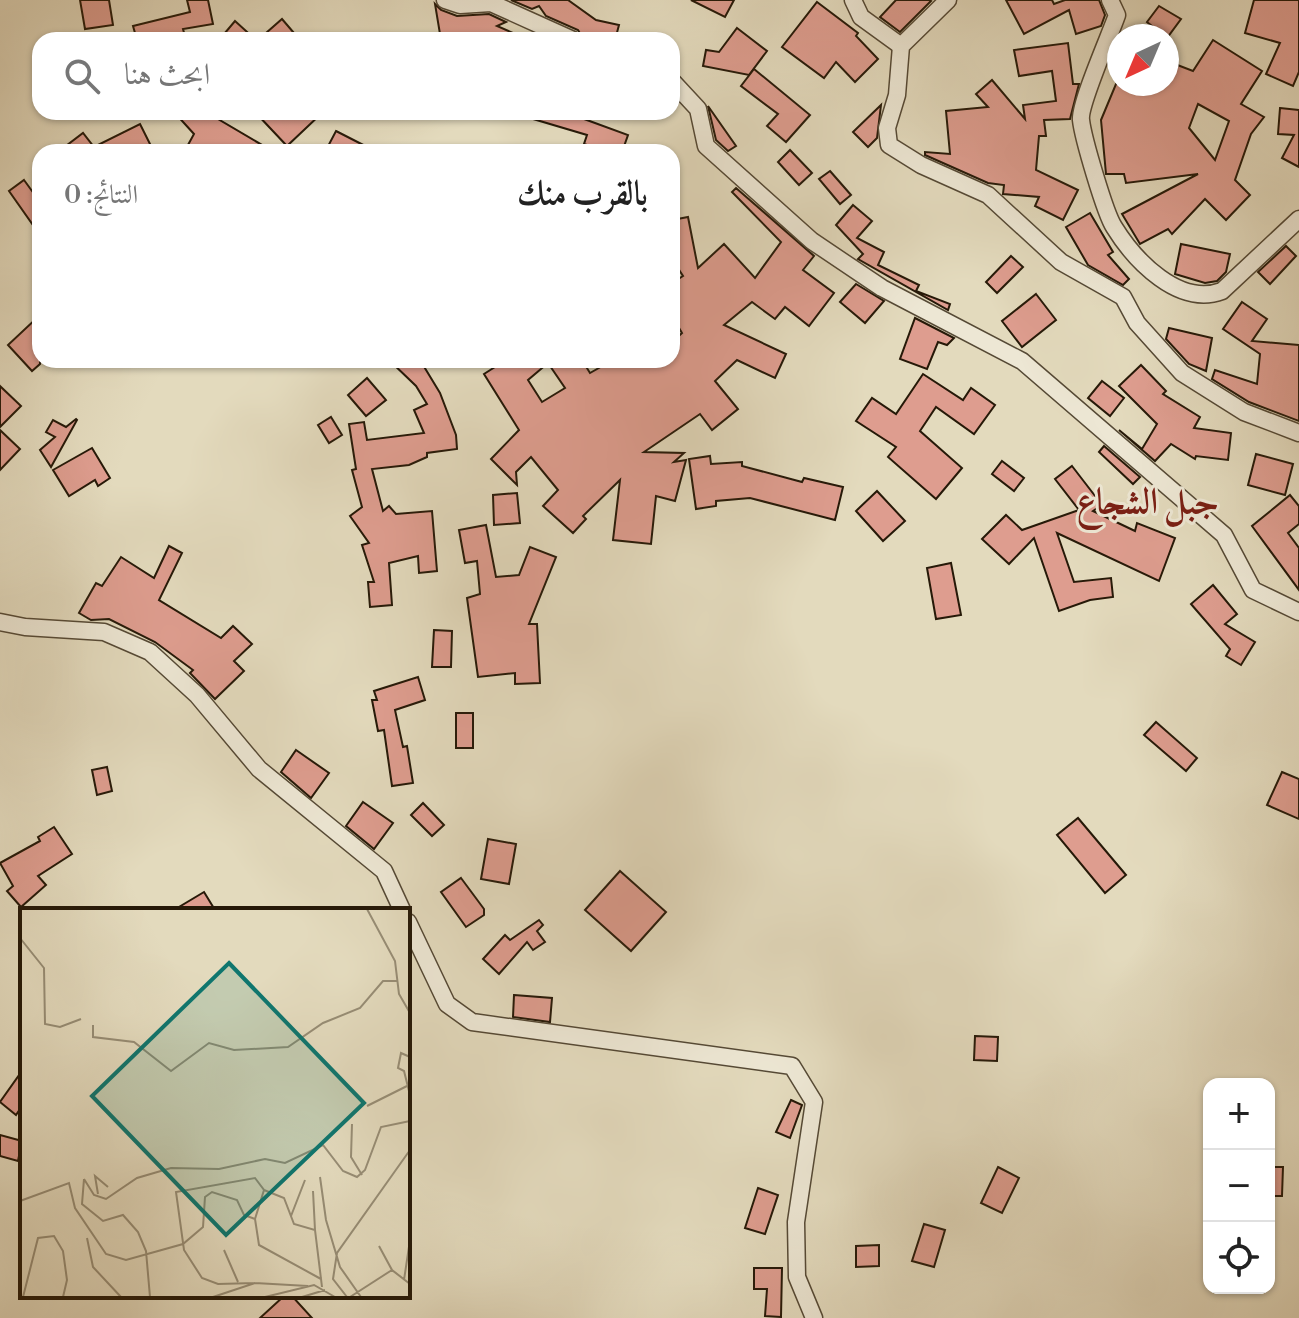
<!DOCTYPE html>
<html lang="ar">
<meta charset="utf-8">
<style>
:root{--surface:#fff;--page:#f2f2f2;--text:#222;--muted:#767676;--line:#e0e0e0}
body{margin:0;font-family:"Libre Bodoni",Amiri,serif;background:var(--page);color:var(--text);direction:rtl}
.controls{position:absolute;right:24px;bottom:24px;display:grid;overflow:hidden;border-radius:16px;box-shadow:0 2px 6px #0004}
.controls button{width:72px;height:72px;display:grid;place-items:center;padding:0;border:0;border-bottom:2px solid var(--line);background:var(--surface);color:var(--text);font:40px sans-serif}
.compass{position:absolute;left:1107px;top:24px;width:72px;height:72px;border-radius:50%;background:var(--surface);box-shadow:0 2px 6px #0004;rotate:224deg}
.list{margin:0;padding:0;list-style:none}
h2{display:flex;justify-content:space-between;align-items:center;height:104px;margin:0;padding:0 32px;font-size:34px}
h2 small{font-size:26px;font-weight:400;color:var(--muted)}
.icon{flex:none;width:44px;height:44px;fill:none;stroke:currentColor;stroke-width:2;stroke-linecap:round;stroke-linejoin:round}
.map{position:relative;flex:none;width:1299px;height:1318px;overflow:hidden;direction:ltr}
.search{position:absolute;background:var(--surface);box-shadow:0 2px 6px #0004;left:32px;top:32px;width:648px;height:88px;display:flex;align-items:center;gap:20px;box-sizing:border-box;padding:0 28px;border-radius:24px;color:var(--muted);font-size:30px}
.panel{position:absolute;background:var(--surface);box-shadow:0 2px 6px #0004;left:32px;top:144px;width:648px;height:224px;border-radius:24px;direction:rtl}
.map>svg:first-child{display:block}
.building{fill:#de9d8f;stroke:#261908;stroke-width:2;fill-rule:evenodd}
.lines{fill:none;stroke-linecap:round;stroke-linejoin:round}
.minor-casing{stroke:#554935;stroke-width:19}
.minor{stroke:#ede7d4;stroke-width:16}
.labels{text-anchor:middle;stroke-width:6;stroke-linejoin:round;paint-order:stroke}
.district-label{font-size:36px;font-weight:bold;fill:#7a1f14;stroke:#ede7d4}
.inset-road{fill:none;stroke:#978d75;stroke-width:2}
.view{fill:#0f766e;fill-opacity:0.15;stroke:#0f766e;stroke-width:4}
.inset-edge{fill:none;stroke:#261908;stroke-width:4}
</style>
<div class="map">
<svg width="1299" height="1318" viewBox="0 0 1299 1318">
<rect width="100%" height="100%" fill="#e3dabd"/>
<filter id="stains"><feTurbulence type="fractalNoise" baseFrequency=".0025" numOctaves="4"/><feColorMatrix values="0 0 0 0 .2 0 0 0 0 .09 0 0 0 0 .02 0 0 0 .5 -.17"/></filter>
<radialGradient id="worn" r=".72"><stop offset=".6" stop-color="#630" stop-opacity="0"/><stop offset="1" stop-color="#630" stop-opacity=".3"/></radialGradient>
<g class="building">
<polygon points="80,0 109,0 113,25 85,29"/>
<polygon points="187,0 208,0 213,24 183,29 186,40 137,40 133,26 190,12"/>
<polygon points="511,0 568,0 596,20 619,25 615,40 584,40 578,30 546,16 539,6 532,9"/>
<polygon points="691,0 734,0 725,17"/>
<polygon points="896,0 929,0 931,1 900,32 880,17"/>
<polygon points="1006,0 1052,0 1054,4 1065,0 1099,0 1105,15 1101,26 1076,34 1069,10 1024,34"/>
<polygon points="1254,0 1299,0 1299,72 1293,86 1266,74 1280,43 1245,33"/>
<polygon points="817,2 858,33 856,36 878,59 855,82 836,62 824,78 782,47"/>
<polygon points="435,4 441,10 457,16 489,14 506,22 497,26 529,40 441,40"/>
<polygon points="1159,6 1181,19 1167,38 1147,22"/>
<polygon points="282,19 300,40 258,40"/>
<polygon points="235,21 256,40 219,40"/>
<polygon points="737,28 767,51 749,75 703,66 706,50 719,52"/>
<path d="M1213,40L1262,71L1241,104L1264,117L1251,134L1235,180L1250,195L1226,220L1205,199L1172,234L1168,229L1140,244L1122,214L1198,174L1126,183L1124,174H1106L1101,120L1116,84H1167V61L1193,71ZM1198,104L1229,121L1215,160L1189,128Z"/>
<polygon points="1068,43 1073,84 1079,84 1070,119 1044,120 1046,136 1039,136 1036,170 1078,190 1063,220 1035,206 1039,197 1003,194 1004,185 988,183 925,155 925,152 950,154 946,111 988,107 976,94 992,80 1025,119 1023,105 1056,101 1052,71 1019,76 1014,50"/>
<polygon points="754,69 810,115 786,142 767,126 778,114 741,86"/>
<polygon points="881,105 877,138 868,147 853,132"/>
<polygon points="708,106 736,146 728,151 716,140"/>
<polygon points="1280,108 1299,110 1299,167 1282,158 1294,135 1278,134"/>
<polygon points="174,112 206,112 274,152 200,152 188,145 194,134"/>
<polygon points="255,112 323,112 287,146"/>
<polygon points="524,112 577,112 576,116 628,135 622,152 607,152 584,144 587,135 523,116"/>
<polygon points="140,124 154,152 58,152 83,133 94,147"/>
<polygon points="336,131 377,152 325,152"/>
<polygon points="790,150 812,173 799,185 778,162"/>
<polygon points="830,171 851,195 840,204 819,179"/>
<polygon points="24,180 40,202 40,235 9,191"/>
<path d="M736,188L814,256L803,270L834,293L809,326L785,307L775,319L752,302L724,325L786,354L775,378L737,360L715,381L738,409L712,430L700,414L644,452L684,453L674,462L686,460L675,501L656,496L651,544L613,540L620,480L583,516L586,519L573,533L543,506L558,490L531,457L516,472L517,485L491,459L519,430L484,374L506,360H582L590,373L613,360H672V342L682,333L672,316V283L683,276L672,259V220L688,217L698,268L724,244L755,278L781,242L732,192ZM548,363L565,388L542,402L528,380Z"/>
<polygon points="853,205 872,221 857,238 884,252 878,265 919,285 916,291 950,304 948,310 858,259 863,254 836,225"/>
<polygon points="1090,213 1113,252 1108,255 1129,279 1123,285 1088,265 1066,227"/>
<polygon points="1181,244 1230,254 1226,272 1217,281 1205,283 1175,274"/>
<polygon points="1286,246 1296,256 1270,284 1258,272"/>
<polygon points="1011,256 1023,267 997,293 986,282"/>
<polygon points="856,284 884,301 865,323 840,302"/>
<polygon points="1036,294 1056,320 1022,347 1002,321"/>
<polygon points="1242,302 1267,319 1252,341 1299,345 1299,421 1249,402 1212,379 1215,370 1257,384 1260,354 1223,329"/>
<polygon points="40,315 40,364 32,371 8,345"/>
<polygon points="915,318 954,338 947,345 938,342 927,369 900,359"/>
<polygon points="1169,328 1212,338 1206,371 1189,364 1166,339"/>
<polygon points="389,360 420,360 440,393 456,435 457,449 427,453 427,457 409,465 372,469 383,511 389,506 396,514 432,511 437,571 419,573 418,556 389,563 392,605 370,607 368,582 374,582 362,545 369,543 350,516 362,507 352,470 356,469 349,424 364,422 367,440 424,433 414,410 427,404 416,386"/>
<polygon points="1141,365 1166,391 1163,394 1200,417 1194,428 1231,433 1228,460 1196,456 1195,459 1171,444 1155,461 1119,430 1142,449 1157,424 1119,386"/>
<polygon points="923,374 963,400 971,388 995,405 974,434 936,407 920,431 962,468 936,499 888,457 896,447 856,421 872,398 896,414"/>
<polygon points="367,378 386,400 366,416 348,395"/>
<polygon points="1102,381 1124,398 1110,416 1088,398"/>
<polygon points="0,386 21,406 0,427"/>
<polygon points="331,417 342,435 329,443 318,425"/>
<polygon points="76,419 77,420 51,467 40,450 55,437 46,432 53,420 66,427"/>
<polygon points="0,430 20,449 0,470"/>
<polygon points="1104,446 1140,477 1133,484 1099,452"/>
<polygon points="92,448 110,478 98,486 95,480 69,496 53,470"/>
<polygon points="1256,454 1293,464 1285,495 1248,485"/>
<polygon points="710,456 711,464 742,462 742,466 802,482 804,478 843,487 835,520 750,498 716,501 716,506 696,509 689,459"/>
<polygon points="1002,461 1024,478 1014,491 992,474"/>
<polygon points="1072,466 1102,505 1093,511 1135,531 1137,523 1175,538 1159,581 1057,533 1074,582 1111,578 1113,597 1090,600 1059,611 1034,538 1009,564 982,539 1006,515 1022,530 1079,510 1055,479"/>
<polygon points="877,491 905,521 883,541 856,511"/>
<polygon points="517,493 520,523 494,525 493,495"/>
<polygon points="1290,495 1299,506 1299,524 1288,533 1299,548 1299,590 1252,526"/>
<polygon points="486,525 496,577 519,575 530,547 556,557 529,624 537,624 540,683 515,684 515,673 478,677 467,598 480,594 477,561 465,563 459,530"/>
<polygon points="169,546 182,553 159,600 221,638 233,626 252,644 234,661 244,671 215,699 190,673 193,670 155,642 109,619 91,620 79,613 96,583 102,586 121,557 154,578"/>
<polygon points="951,563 961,615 936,619 927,568"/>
<polygon points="1213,585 1237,614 1225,624 1255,642 1241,665 1226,656 1230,649 1191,604"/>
<polygon points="434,630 452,631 451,667 432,667"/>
<polygon points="418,677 425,700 395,710 403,747 407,746 413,783 392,786 384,730 378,731 372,700 377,700 374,691"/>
<rect x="456" y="713" width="17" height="35"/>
<polygon points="1156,722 1197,758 1186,771 1144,735"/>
<polygon points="296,750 329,773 311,798 281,772"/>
<polygon points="107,767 112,791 97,795 92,770"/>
<polygon points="1282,772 1299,779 1299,819 1267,805"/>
<polygon points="363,802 393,823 374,849 346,826"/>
<polygon points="423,803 444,825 432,836 411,815"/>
<polygon points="1078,818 1126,875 1105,893 1057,835"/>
<polygon points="54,827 72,854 38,876 46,885 21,907 7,891 13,886 0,863 40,841 38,837"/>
<polygon points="488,839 516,844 509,884 481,879"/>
<polygon points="620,871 666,912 631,951 585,910"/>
<polygon points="461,878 484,909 484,915 466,927 441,892"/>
<polygon points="204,892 215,910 174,910"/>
<polygon points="539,920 543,925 537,931 545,942 533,950 527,942 499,974 483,959 505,935 510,940"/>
<polygon points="514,995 552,998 550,1022 513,1017"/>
<polygon points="975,1036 998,1037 997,1061 974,1060"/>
<polygon points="22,1071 22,1106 16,1115 0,1102"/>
<polygon points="791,1100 802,1105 790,1138 776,1132"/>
<polygon points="0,1135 22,1141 18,1161 0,1156"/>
<polygon points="998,1167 1019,1178 1002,1213 981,1203"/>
<polygon points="1269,1167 1283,1167 1282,1196 1269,1196"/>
<polygon points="758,1188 778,1195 765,1234 745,1228"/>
<polygon points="924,1224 945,1230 934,1267 912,1261"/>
<polygon points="879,1245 879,1266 856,1267 856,1246"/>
<polygon points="754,1268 782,1268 781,1317 765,1316 767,1289 754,1289"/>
<polygon points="284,1296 292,1296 312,1318 260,1318"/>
</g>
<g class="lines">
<defs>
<g id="minor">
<polyline points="445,0 460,5 491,3 573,40"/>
<polyline points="853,0 861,17 901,46"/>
<polyline points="948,0 901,46 897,95 887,128 889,145 921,165 988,195 1061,262 1123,297 1137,323 1182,373 1244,412 1299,433"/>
<path d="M1110,0L1117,15C1110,35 1079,105 1081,120C1083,138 1105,213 1114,227C1135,261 1179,307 1222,291L1299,219"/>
<polyline points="672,81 698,109 706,146 812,241 882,288 1022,361 1224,535 1253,590 1299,612"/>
<polyline points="0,622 25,627 104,632 150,652 197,695 259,769 384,871 402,910"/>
<polyline points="408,922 447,1004 472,1022 792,1066 814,1102 796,1222 797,1277 814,1318"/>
</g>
</defs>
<use href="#minor" class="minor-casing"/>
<use href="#minor" class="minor"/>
</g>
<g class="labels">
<g class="district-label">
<text x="1148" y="513">جبل الشجاع</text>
</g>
</g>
<g transform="translate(20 908)">
<rect width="390" height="390" fill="#e3dabd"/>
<path class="inset-road" d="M347,1L375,53L379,86L390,105M0,30L24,60L25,116L40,119L61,111M73,117V129L114,134L151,163L189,135L214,142L268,139L303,115L340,100L363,73H377M390,149L381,145L378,160L384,163L390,187M347,198L387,178M332,216L331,249L342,267M300,269L306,312L320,359L341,389M64,271L74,287L86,291L117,270L151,260L199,261L245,251L265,255L303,237L323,263L337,269L345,262L361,219L390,213M64,271L62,296L83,313L103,307L118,324L126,343L130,389M244,282L264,290L274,316L295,322L302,379M293,283L295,322M78,286L75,268L88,279M0,293L49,275L55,300L86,346L106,352L163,336L183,319L185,289L192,284L217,292L224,307L235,311M271,308L285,272M67,330L73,359L101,389M359,338L372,362L390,376M204,342L218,374M384,372L390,332M235,375L198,376L182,370L164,342L156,284L235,270L244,282L235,311L239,337L301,371M3,389L18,330L34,328L43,343L47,372L43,389M193,389L235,375L288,378M245,389L294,377L315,389M282,389L305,382M327,389L313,371L317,345L390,242M330,389L372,362"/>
<path class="view" d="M209,55L344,195L206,327L72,188Z"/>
<rect width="390" height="390" class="inset-edge"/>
</g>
<rect width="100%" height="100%" filter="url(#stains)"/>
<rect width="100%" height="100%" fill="url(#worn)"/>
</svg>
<div class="controls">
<button>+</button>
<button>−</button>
<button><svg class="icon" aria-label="locate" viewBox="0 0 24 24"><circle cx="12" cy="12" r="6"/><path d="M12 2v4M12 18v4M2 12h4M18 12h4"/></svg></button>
</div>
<svg class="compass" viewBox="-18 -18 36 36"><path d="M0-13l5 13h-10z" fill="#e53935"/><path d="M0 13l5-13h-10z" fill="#767676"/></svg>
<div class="search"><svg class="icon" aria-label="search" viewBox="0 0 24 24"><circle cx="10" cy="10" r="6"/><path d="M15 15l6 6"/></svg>ابحث هنا</div>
<section class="panel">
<h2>بالقرب منك<small>النتائج: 0</small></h2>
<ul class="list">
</ul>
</section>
</div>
